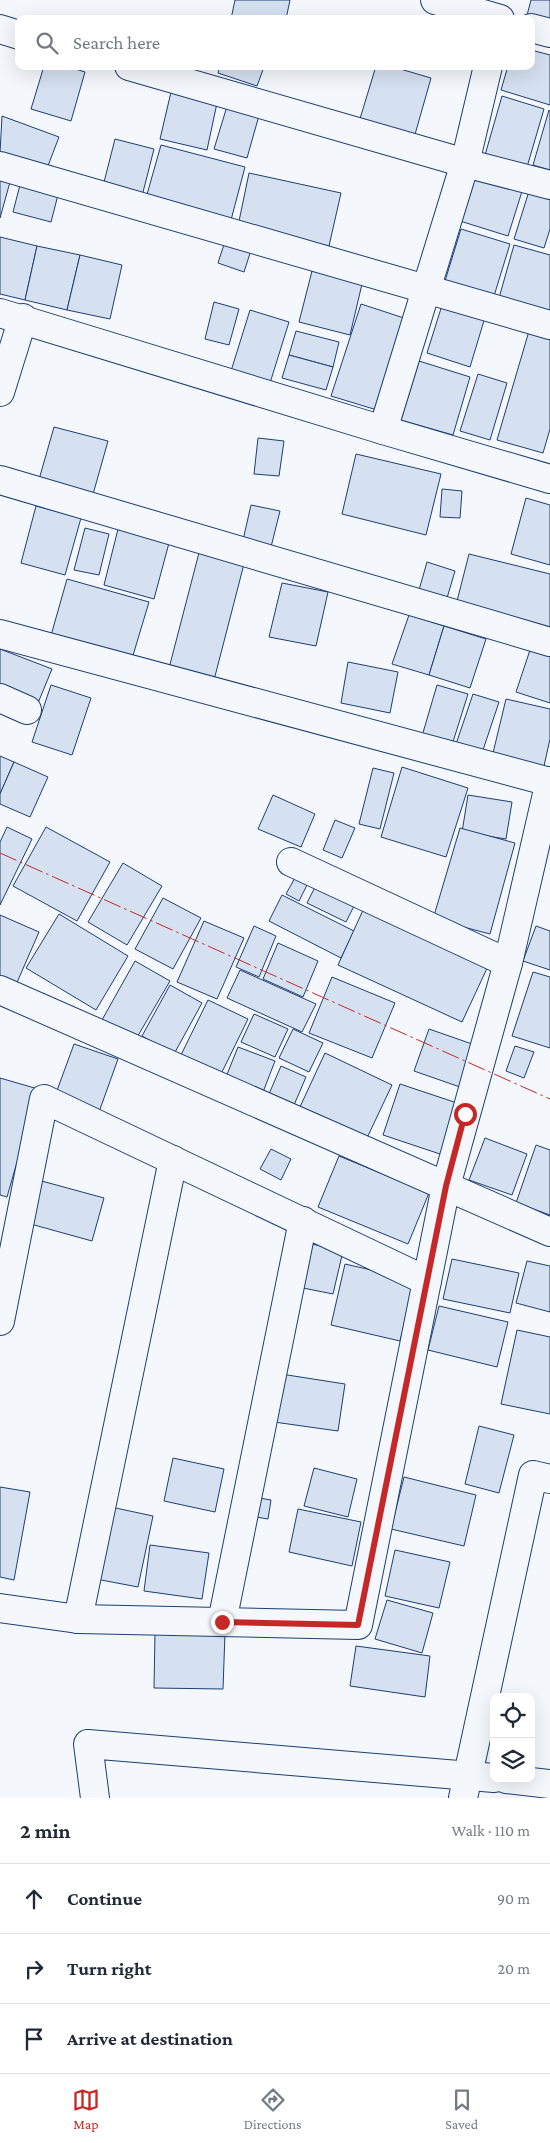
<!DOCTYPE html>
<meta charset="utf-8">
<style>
:root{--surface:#fff;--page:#f6f6f7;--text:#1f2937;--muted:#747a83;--line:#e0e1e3;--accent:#c62828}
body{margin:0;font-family:"Crimson Pro",serif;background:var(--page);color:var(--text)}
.controls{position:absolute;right:15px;bottom:15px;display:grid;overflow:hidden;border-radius:10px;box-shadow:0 5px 20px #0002}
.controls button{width:45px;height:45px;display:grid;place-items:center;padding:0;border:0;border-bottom:1px solid var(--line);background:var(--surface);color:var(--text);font:25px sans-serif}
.stop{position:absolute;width:15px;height:15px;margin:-11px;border:4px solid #c62828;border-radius:50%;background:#fff}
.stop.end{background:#c62828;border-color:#fff;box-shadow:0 1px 5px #0008}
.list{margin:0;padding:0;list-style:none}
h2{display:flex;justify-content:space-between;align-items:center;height:65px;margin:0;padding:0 20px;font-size:21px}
h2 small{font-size:16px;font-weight:400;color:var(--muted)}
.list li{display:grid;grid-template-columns:32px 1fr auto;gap:15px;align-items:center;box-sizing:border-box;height:70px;padding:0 20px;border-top:1px solid var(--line)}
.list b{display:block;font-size:19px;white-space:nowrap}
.list em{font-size:16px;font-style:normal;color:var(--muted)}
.icon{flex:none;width:28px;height:28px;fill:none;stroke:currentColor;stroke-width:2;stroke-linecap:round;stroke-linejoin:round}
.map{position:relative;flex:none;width:550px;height:1798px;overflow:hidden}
.search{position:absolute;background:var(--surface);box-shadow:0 5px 20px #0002;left:15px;right:15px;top:15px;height:55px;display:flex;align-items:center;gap:12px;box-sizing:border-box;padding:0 18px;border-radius:10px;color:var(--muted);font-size:19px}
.sheet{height:275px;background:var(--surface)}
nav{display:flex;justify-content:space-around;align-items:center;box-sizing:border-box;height:70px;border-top:1px solid var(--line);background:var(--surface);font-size:14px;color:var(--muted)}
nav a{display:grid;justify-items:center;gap:2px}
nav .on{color:var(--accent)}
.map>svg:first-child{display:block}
.building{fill:#d5e0f0;stroke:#1d3f73}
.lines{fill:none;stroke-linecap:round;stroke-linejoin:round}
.minor-casing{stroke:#1d3f73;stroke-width:30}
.minor{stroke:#f4f7fb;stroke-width:28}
.power{stroke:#c62828;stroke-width:1;stroke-dasharray:18 4 2.5 4;stroke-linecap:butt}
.route{stroke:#c62828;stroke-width:6}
</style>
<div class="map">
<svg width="550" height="1798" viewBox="0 0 550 1798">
<rect width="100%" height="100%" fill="#f4f7fb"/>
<g class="building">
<polygon points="235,0 290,0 286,19 231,19"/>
<polygon points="531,0 550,0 550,26 526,19"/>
<polygon points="531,50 550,55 550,105 501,90 508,66 531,66"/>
<polygon points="44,66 66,66 85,72 71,121 31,109"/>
<polygon points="220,66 262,66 264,67 257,86 218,73"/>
<polygon points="376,66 390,66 431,78 414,138 359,122"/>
<polygon points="171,92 217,103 207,150 160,139"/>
<polygon points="502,96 544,109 527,167 485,155"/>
<polygon points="228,103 260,112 247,158 214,149"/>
<polygon points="549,110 550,111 550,170 533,165"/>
<polygon points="2,116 59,137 46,171 0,153"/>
<polygon points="115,139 154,149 142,196 103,186"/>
<polygon points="161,145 245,167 231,220 146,198"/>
<polygon points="476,170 524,185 508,236 460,221"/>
<polygon points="249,173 341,193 329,246 238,226"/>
<polygon points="0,180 10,182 0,218"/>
<polygon points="21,181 59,191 51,222 13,212"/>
<polygon points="530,188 550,193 550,229 544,248 514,239"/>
<polygon points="461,229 510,244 494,296 445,281"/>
<polygon points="227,235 253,244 244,272 218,263"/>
<polygon points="0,237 37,246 25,300 0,294"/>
<polygon points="514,245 550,255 550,312 499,298"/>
<polygon points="37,246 80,255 67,310 25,300"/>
<polygon points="80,255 122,265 110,319 67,310"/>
<polygon points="312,271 362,284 350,335 299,322"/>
<polygon points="214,302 239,309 229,345 205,339"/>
<polygon points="443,302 486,314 470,367 427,353"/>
<polygon points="361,304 407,319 377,410 331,396"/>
<polygon points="250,310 289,322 270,383 231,371"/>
<polygon points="296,331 339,342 333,367 289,355"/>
<polygon points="529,331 550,337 550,429 543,453 497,440"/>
<polygon points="289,355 333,367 326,390 282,378"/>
<polygon points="419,361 470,377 453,435 401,420"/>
<polygon points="478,374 507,383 490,440 460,431"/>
<polygon points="54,427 108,441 90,505 36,490"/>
<polygon points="258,438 284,441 279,476 254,474"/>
<polygon points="356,454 441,474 426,535 342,514"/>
<polygon points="442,489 462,491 460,518 440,517"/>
<polygon points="526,498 550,505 550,565 511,554"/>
<polygon points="251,505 280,511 271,547 243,540"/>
<polygon points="36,506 81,518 65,575 21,563"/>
<polygon points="85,528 109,534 99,575 74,570"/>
<polygon points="118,529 169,543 154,599 104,585"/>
<polygon points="200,549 245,560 213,684 168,672"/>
<polygon points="469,554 550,574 550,628 456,605"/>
<polygon points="427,562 455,571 447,598 419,590"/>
<polygon points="67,579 149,602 131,662 50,639"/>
<polygon points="282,583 328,592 316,646 269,637"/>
<polygon points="409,615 444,626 429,675 392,664"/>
<polygon points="444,626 486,639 470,688 429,675"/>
<polygon points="0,649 52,669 38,703 0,688"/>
<polygon points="530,650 550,656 550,703 516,692"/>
<polygon points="348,662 398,672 390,713 341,703"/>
<polygon points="51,685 91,698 72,755 32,742"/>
<polygon points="437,685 468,694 452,745 422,736"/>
<polygon points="473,694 499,702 480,759 454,750"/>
<polygon points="506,699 550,709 550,739 544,766 493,753"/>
<polygon points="0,756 14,762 0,794"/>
<polygon points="14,762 48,777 30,817 0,804 0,794"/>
<polygon points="402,767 468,788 446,857 381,837"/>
<polygon points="373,768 394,773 380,829 359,824"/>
<polygon points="273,795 315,814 301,847 258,829"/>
<polygon points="468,795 512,802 506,839 462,832"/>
<polygon points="335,820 355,828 342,858 323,850"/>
<polygon points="7,827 32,839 0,905 0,842"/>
<polygon points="46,827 110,862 77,921 13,886"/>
<polygon points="460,828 515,843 490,934 433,919"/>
<polygon points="123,863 162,886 127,945 88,922"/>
<polygon points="296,876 308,883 299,901 286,894"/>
<polygon points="316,885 355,904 346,922 307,903"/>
<polygon points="282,895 354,931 341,958 269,921"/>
<polygon points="163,898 201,918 173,969 135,949"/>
<polygon points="364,908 489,964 462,1022 338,965"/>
<polygon points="59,914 128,956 96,1010 26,968"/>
<polygon points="0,915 39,932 15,987 0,980"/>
<polygon points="204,921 244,938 217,999 177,982"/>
<polygon points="254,926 276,936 259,977 236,967"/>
<polygon points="536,926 550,931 550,970 523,961"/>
<polygon points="278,943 318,961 303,997 263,979"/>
<polygon points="135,961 170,981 136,1039 102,1020"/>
<polygon points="240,970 316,1004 302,1032 227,998"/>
<polygon points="533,972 550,977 550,1048 512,1036"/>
<polygon points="332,977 395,1003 372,1058 309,1033"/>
<polygon points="170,985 202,1003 174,1054 142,1036"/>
<polygon points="208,1000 248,1019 220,1076 180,1057"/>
<polygon points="254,1014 288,1029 275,1057 241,1042"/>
<polygon points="293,1029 323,1043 309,1072 279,1058"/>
<polygon points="429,1029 475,1045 460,1087 414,1071"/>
<polygon points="74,1044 118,1059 99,1112 55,1096"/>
<polygon points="515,1046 534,1052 524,1078 506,1071"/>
<polygon points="238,1047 275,1061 263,1092 226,1077"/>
<polygon points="325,1053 392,1085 366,1140 299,1109"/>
<polygon points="281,1066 306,1077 294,1105 269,1094"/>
<polygon points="0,1078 38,1089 7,1197 0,1195"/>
<polygon points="400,1084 460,1104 443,1155 383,1135"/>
<polygon points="485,1138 527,1154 512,1195 469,1180"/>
<polygon points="536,1145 550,1150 550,1215 516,1203"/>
<polygon points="271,1149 291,1159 281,1180 260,1169"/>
<polygon points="339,1156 429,1193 408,1244 318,1207"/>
<polygon points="38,1180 104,1198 92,1241 27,1223"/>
<polygon points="303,1242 343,1251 333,1294 293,1286"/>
<polygon points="452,1259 519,1273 510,1313 443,1299"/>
<polygon points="527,1261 550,1266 550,1312 516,1303"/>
<polygon points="345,1264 415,1280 400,1341 331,1325"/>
<polygon points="439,1306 508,1322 497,1367 428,1350"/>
<polygon points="517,1330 550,1337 550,1414 501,1404"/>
<polygon points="281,1374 345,1384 338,1431 274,1422"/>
<polygon points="479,1426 514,1435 499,1493 465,1484"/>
<polygon points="173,1458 224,1469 215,1512 164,1501"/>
<polygon points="314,1468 357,1479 348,1517 304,1506"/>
<polygon points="404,1477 476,1495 464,1546 391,1529"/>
<polygon points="0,1487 30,1492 14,1580 0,1577"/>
<polygon points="253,1497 271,1500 268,1519 250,1516"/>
<polygon points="111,1507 153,1516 138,1587 96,1579"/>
<polygon points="298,1509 361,1522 352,1566 289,1552"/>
<polygon points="150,1545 209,1553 202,1599 144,1591"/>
<polygon points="395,1550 450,1562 439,1608 385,1596"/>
<polygon points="387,1600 433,1613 422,1653 375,1639"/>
<polygon points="155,1632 225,1633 223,1689 154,1688"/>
<polygon points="356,1646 430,1656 425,1697 350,1686"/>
</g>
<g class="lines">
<defs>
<g id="minor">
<polyline points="435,0 500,19"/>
<polyline points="531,28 550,33"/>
<polyline points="0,29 19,35"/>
<polyline points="129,66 465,163 550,185"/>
<polyline points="0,166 550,325"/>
<polyline points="0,313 383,430 550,479"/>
<polyline points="0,392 23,318"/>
<polyline points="383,430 465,163 488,66"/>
<polyline points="0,480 550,642"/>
<polyline points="0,634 550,782"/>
<polyline points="0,698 27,710"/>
<polyline points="291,862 508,963"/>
<polyline points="0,990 550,1232"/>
<polyline points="0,1321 44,1099 427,1281"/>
<polyline points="0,1608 78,1619 358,1625 446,1186 508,963 550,781"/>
<polyline points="78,1619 173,1160"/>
<polyline points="222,1622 303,1221"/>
<polyline points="506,1779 550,1784"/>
<polyline points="95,1798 88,1744 494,1778"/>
<polyline points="463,1798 533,1475 550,1479"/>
</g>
</defs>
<use href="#minor" class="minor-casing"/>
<use href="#minor" class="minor"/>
<polyline class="power" points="0,853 550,1099"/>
</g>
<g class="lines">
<polyline class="route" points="222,1622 358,1625 446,1186 465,1114"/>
</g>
</svg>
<div class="controls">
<button><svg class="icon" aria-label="locate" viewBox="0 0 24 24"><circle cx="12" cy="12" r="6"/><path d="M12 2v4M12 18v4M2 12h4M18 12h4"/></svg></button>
<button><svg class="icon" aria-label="layers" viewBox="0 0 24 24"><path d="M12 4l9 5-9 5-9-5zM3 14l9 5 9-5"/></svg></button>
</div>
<div class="stop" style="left:465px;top:1114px"></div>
<div class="stop end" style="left:222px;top:1622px"></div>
<div class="search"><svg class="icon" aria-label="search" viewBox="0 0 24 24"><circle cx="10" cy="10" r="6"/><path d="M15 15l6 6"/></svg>Search here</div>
</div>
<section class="sheet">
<h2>2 min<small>Walk · 110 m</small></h2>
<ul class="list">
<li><svg class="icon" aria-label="ahead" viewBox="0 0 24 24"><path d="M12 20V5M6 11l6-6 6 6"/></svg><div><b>Continue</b></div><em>90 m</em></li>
<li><svg class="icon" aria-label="right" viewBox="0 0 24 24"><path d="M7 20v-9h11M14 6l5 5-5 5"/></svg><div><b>Turn right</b></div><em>20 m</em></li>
<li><svg class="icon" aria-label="arrive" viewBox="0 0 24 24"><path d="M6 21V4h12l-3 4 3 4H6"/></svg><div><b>Arrive at destination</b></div></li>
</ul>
</section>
<nav>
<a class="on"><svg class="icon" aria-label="map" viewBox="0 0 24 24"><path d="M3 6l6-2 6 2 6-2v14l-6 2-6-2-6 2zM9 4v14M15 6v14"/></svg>Map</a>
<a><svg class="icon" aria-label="directions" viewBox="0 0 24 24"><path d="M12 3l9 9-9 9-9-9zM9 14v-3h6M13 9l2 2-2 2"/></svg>Directions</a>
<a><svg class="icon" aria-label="saved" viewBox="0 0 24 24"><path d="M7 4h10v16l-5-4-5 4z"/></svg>Saved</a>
</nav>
